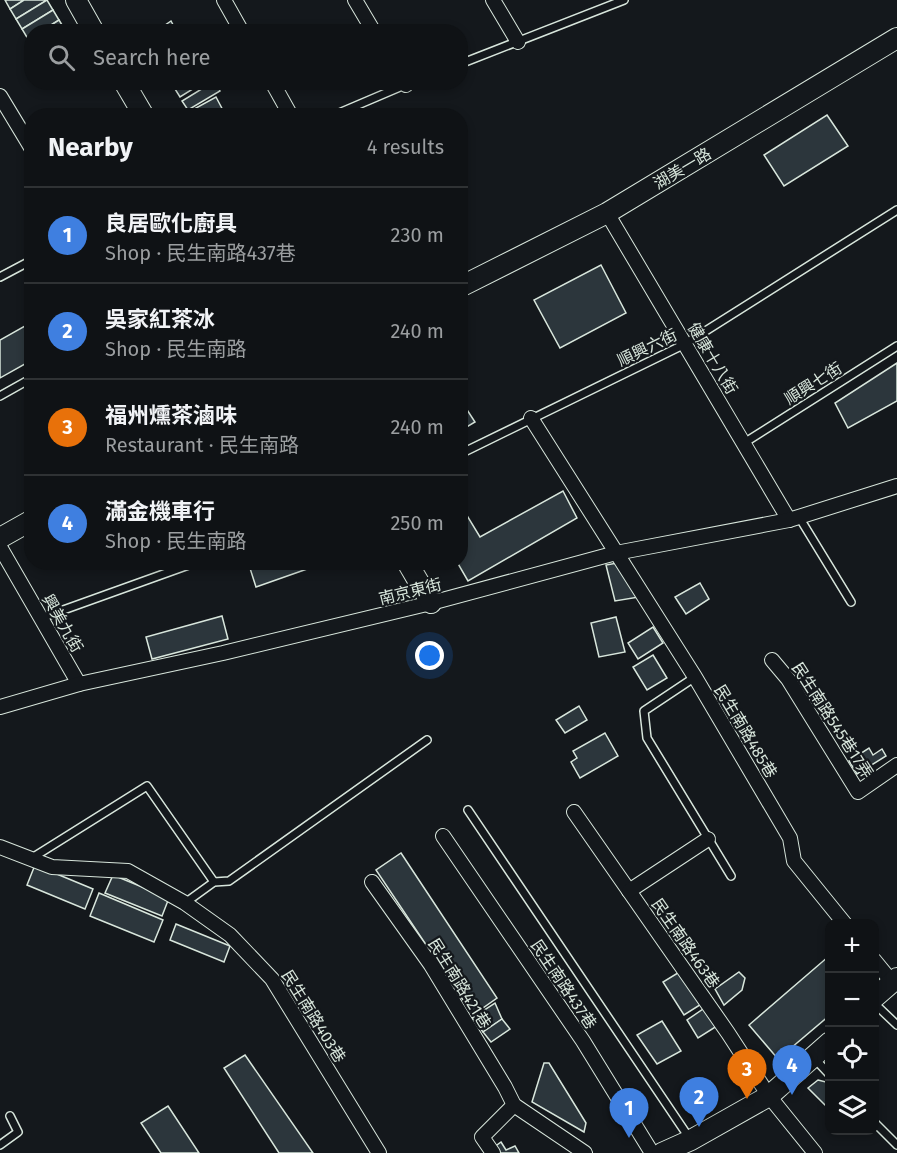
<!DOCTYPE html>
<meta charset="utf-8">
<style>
:root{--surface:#0f1215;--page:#181b1e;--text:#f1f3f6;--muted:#9b9ea0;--line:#2f3234;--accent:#7c3aed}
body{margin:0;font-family:"Fira Sans","Noto Sans TC",sans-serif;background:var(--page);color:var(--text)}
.controls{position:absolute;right:18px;bottom:18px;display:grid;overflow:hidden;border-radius:12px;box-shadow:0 3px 9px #0003}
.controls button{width:54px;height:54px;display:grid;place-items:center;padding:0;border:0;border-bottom:2px solid var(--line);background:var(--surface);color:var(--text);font:30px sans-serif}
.you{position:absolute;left:430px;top:656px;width:21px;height:21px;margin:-15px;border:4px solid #fff;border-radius:50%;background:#1a73e8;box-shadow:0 0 0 9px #1a73e833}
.badge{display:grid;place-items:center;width:39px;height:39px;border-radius:50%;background:var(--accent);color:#fff;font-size:20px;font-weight:700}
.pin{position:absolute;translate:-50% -50px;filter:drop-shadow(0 2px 3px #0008)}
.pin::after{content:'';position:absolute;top:32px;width:21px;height:18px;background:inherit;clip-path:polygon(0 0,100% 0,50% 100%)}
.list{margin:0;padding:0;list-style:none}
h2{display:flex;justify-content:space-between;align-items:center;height:78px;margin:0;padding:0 24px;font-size:26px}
h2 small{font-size:20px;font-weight:400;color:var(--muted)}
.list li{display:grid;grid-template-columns:39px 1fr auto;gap:18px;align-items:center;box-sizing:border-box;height:96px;padding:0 24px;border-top:2px solid var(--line)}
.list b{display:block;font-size:22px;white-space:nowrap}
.list p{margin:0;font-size:20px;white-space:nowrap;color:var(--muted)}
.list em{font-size:20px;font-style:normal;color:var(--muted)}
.icon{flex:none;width:33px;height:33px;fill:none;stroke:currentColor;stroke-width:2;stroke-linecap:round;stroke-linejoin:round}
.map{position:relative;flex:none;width:897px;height:1153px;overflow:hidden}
.search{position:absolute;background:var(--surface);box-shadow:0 3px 9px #0003;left:24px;top:24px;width:444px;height:66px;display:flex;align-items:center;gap:15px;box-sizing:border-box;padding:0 21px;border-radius:24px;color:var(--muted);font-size:22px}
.panel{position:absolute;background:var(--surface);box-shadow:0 3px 9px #0003;left:24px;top:108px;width:444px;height:462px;border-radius:24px}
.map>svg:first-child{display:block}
.building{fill:#2c363c;stroke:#d8e6dc;stroke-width:1.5}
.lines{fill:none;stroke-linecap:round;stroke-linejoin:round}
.lane-casing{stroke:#d8e6dc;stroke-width:10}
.street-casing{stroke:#d8e6dc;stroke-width:16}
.secondary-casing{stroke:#d8e6dc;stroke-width:22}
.lane{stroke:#14181c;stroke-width:7}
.street{stroke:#14181c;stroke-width:14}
.secondary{stroke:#14181c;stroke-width:20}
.labels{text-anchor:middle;stroke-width:4.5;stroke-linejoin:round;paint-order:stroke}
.street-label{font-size:16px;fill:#d8e6dc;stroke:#14181c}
</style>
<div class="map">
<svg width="897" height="1153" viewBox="0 0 897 1153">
<rect width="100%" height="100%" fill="#14181c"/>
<g class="building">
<polygon points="5,0 24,0 10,9"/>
<polygon points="24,0 47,0 16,19 10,9"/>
<polygon points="47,0 53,10 22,29 16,19"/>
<polygon points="53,10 59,20 40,32 32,32 32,37 28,39 22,29"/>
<polygon points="59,20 65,30 63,32 40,32"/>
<polygon points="171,21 177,32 155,32"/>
<polygon points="171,82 186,82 175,89"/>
<polygon points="186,82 204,82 180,97 175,89"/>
<polygon points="213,82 215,82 220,91 188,110 182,101"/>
<polygon points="216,97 226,116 186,116 185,114"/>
<polygon points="827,115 848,146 784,186 764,155"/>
<polygon points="601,265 626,313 560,348 534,300"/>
<polygon points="32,322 32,360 0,378 0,340"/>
<polygon points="897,363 897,401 848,428 835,403"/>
<polygon points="460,399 475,422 460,431"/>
<polygon points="563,491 577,518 468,581 457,562 460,562 460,504 480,537"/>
<polygon points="248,562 327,562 256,587"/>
<polygon points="617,563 639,597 615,601 606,565"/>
<polygon points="700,583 709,599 686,614 675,597"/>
<polygon points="222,616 228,639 152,659 146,637"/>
<polygon points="616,617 625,652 599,657 591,623"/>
<polygon points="653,627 663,643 638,659 628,643"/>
<polygon points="653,655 667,678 647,690 633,667"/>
<polygon points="579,706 587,720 565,733 556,720"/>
<polygon points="605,733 618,756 580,778 571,762 577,758 573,751"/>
<polygon points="869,748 873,755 882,749 886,756 857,774 849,761"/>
<polygon points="401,853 497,998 473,1015 376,870"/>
<polygon points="35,865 93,889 85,909 27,885"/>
<polygon points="113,875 169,898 162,916 105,893"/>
<polygon points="99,893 163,920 154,942 90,916"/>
<polygon points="176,924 230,946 224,962 170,940"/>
<polygon points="829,956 830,1015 778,1059 749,1025"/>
<polygon points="681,971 703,1003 684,1015 663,982"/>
<polygon points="739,972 745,978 742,990 724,1005 715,989"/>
<polygon points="495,1003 502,1019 483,1032 472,1018"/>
<polygon points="706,1007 717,1026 698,1038 687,1020"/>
<polygon points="502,1019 510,1029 491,1042 483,1032"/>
<polygon points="662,1021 681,1051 657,1064 637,1035"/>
<polygon points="245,1055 313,1153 279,1153 224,1068"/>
<polygon points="544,1063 549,1063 586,1123 584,1132 532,1102"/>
<polygon points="818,1080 830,1083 830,1110 808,1088"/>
<polygon points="168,1106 199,1153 161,1153 141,1123"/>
<polygon points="501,1142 506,1150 515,1146 519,1153 497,1153 493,1148"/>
</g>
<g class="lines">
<defs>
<g id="lane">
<polyline points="460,64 624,0"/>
<polyline points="332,116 407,84"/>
<polyline points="0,277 32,260"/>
<polyline points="0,396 32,378"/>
<polyline points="744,443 897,346"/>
<polyline points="460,454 685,344 897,210"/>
<polyline points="799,517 851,602"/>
<polyline points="41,618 197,562"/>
<polyline points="695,677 644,711 647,738 731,876"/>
<polyline points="468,810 690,1139"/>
<polyline points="32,858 147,786 214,882"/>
<polyline points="185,903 214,882 229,881 427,740"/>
<polyline points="874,1003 897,1025"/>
<polyline points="815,1059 830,1075"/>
<polyline points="874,1122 897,1145"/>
<polyline points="0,1145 18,1132 10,1116"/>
</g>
<g id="street">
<polyline points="224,0 242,32"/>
<polyline points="355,0 374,32"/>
<polyline points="493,0 518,42"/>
<polyline points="272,82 291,116"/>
<polyline points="405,82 406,85"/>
<polyline points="0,96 32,149"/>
<polyline points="607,213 789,520"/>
<polyline points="531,418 695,677 790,838 794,861 845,924"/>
<polyline points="0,547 79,684"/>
<polyline points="772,660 788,679 858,792 897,765"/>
<polyline points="0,707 79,684 223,653 431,603 616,553 789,520 897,486"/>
<polyline points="574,812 728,1033 769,1096 815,1153"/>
<polyline points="443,836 583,1041 652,1153"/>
<polyline points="0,847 52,867 128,871 185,903 230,935 272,979 379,1153"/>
<polyline points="372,882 431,965 505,1087 514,1105 585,1153"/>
<polyline points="629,891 708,839"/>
<polyline points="874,960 892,982"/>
<polyline points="493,1153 482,1137 514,1105"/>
</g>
<g id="secondary">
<polyline points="76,0 94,32"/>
<polyline points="124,82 144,116"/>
<polyline points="460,287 607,213 897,38"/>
<polyline points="0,538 32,520"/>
<polyline points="407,562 431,603"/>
<polyline points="874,998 897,978"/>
<polyline points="662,1153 691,1140 769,1096 830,1042"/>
</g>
</defs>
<use href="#lane" class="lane-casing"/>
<use href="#street" class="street-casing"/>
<use href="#secondary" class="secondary-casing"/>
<use href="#lane" class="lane"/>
<use href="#street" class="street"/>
<use href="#secondary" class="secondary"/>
</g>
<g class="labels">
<g class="street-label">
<text transform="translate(682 168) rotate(-31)" y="6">湖美一路</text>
<text transform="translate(647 347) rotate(-26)" y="6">順興六街</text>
<text transform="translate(713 358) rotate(59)" y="6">健康十八街</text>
<text transform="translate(813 383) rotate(-32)" y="6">順興七街</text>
<text transform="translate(410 591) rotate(-14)" y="6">南京東街</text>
<text transform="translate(63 623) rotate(60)" y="6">興美九街</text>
<text transform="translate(833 720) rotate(57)" y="6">民生南路545巷17弄</text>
<text transform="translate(746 731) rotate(59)" y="6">民生南路485巷</text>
<text transform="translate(686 943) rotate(55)" y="6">民生南路463巷</text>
<text transform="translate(460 983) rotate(58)" y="6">民生南路421巷</text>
<text transform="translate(564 984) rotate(56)" y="6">民生南路437巷</text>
<text transform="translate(314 1016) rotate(58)" y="6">民生南路403巷</text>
</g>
</g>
</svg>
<div class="controls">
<button>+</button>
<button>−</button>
<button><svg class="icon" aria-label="locate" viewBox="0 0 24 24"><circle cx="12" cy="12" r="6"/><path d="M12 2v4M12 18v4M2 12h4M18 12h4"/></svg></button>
<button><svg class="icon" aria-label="layers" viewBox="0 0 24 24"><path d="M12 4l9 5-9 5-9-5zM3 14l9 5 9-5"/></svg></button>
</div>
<div class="you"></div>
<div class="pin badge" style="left:629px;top:1138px;background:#3f7fe0">1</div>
<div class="pin badge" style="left:699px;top:1127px;background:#3f7fe0">2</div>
<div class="pin badge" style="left:747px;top:1099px;background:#e8710a">3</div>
<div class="pin badge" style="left:792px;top:1095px;background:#3f7fe0">4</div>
<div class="search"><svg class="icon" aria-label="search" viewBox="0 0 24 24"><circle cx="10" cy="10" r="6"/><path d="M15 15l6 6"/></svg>Search here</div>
<section class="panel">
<h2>Nearby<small>4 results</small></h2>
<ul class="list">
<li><span class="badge" style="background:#3f7fe0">1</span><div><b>良居歐化廚具</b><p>Shop · 民生南路437巷</p></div><em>230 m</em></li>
<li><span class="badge" style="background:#3f7fe0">2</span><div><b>吳家紅茶冰</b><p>Shop · 民生南路</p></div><em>240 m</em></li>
<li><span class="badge" style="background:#e8710a">3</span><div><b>福州燻茶滷味</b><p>Restaurant · 民生南路</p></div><em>240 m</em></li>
<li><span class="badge" style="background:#3f7fe0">4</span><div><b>滿金機車行</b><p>Shop · 民生南路</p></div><em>250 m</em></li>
</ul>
</section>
</div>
